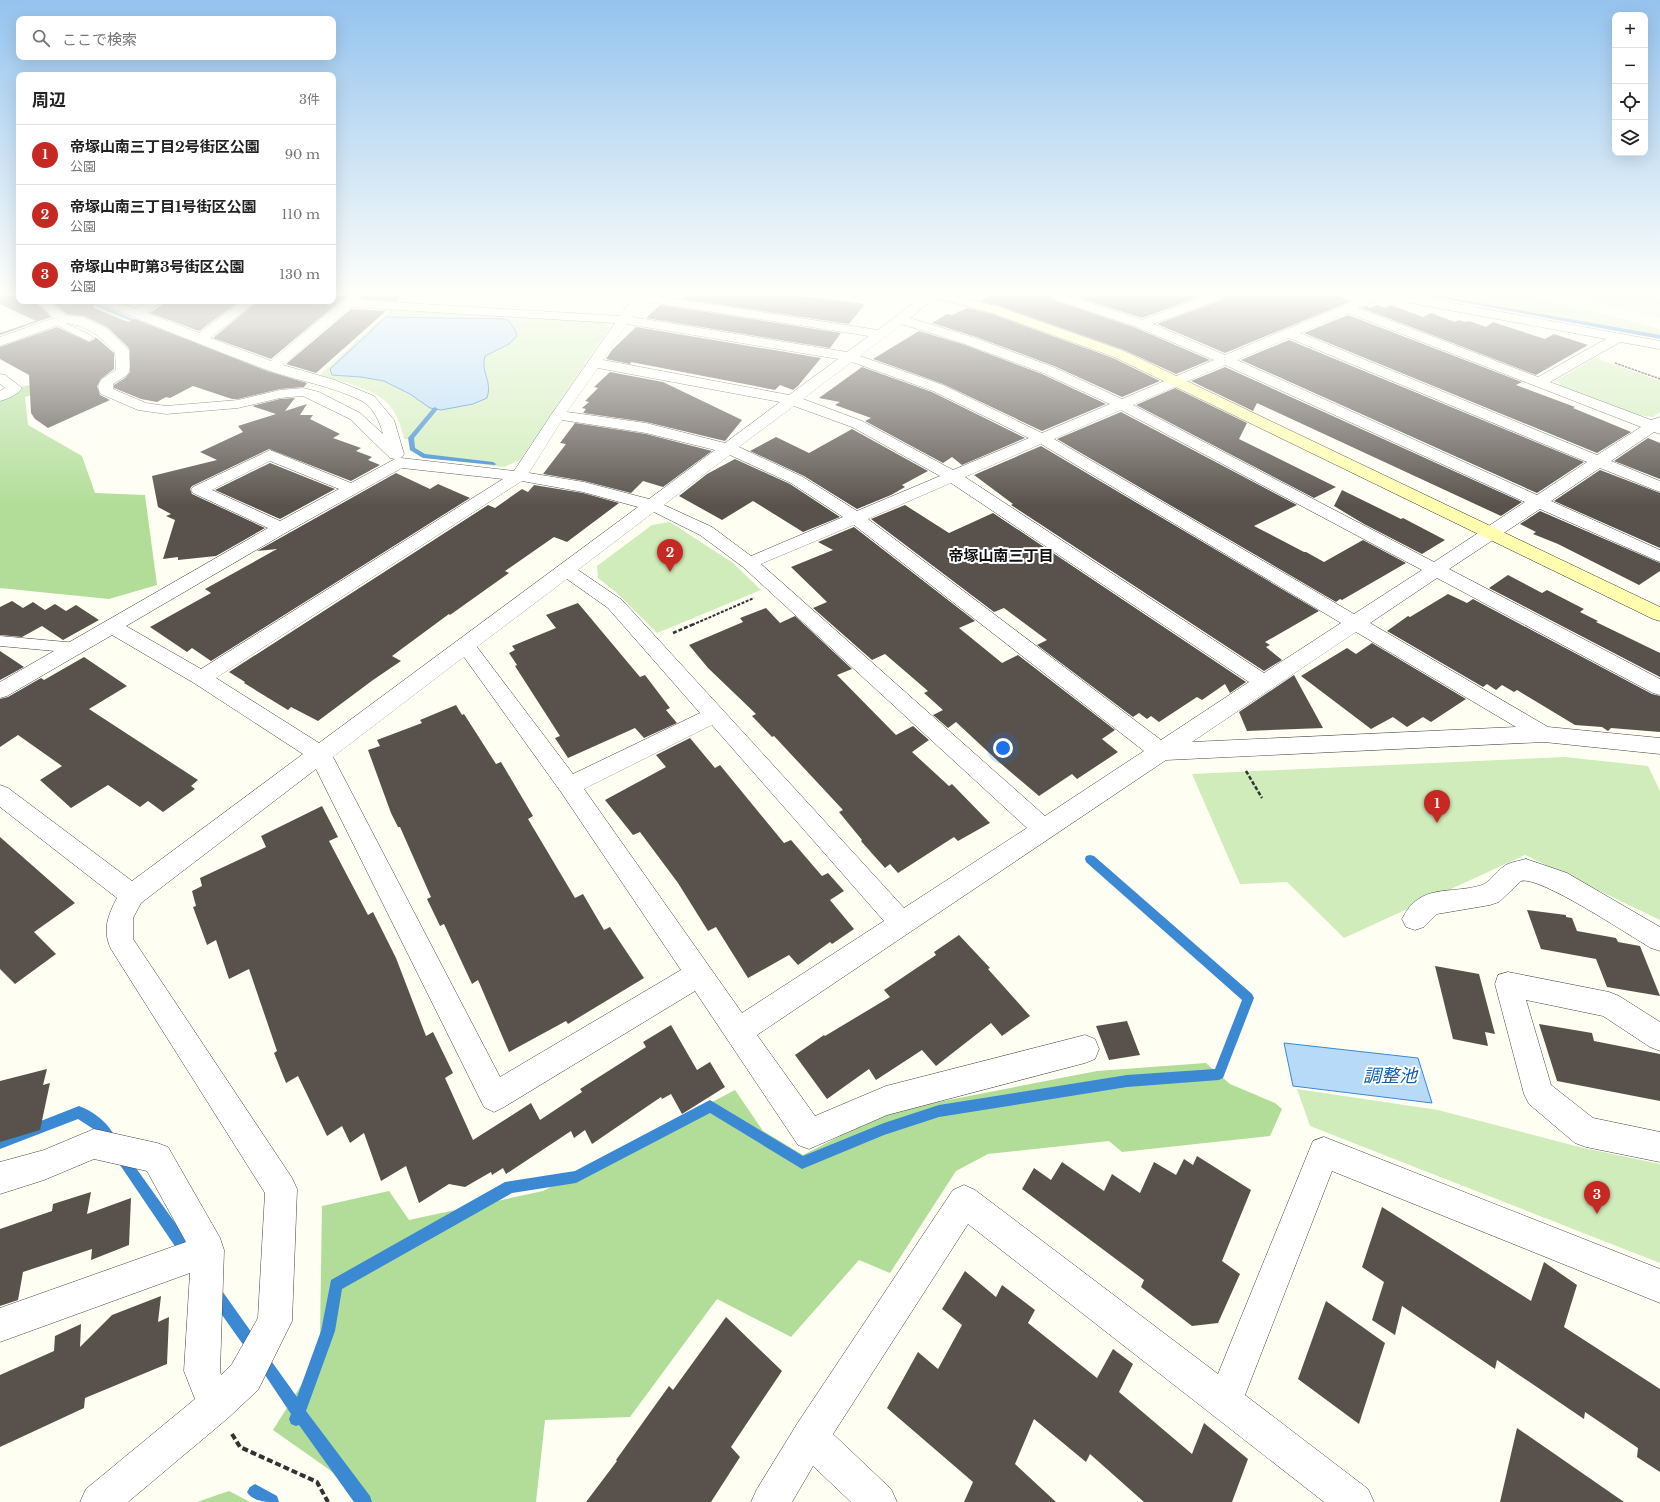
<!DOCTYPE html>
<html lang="ja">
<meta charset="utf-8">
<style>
:root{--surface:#fff;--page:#f2f2f2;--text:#222;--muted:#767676;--line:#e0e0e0;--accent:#c62822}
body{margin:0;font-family:"Libre Baskerville","Noto Sans JP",serif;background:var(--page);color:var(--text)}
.controls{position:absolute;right:12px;top:12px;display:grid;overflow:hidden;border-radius:8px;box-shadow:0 4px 16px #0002}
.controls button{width:36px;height:36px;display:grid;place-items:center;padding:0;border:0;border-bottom:1px solid var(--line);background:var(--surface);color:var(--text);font:20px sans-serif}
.you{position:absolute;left:1003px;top:748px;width:14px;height:14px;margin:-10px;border:3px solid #fff;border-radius:50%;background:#1a73e8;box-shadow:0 0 0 6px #1a73e833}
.badge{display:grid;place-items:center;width:26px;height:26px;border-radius:50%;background:var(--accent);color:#fff;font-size:13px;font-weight:700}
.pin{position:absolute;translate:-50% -33px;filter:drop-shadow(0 1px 2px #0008)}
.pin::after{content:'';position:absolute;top:21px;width:14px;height:12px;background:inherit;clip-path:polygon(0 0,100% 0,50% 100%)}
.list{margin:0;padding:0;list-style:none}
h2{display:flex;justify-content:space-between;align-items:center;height:52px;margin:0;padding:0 16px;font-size:17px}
h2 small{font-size:13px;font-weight:400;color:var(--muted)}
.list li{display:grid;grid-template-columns:26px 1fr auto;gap:12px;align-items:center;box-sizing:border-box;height:60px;padding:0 16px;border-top:1px solid var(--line)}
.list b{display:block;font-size:15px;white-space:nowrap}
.list p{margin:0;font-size:13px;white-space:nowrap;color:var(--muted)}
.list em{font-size:13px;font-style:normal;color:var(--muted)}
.icon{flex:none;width:22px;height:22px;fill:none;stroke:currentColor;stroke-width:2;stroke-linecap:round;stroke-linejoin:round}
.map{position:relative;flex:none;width:1660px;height:1502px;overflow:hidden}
.search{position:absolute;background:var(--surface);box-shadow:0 4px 16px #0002;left:16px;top:16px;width:320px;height:44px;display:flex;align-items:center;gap:10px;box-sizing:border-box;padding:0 14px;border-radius:8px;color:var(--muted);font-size:15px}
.panel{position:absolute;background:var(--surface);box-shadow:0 4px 16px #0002;left:16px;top:72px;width:320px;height:232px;border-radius:8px}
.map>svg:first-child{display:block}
.green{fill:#d0ecba}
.forest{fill:#b2dd99}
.pitch{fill:#e2f2cc}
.water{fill:#b6daf8;stroke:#3a89d2}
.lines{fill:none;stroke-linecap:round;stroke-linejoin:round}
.stream{fill:#3a89d2;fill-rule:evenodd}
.building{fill:#59524c}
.lane-casing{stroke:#434343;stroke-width:1}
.street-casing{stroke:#434343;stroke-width:1}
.secondary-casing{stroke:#323232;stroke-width:1}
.path-far3{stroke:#323232;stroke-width:1.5;stroke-dasharray:2.5 1;stroke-linecap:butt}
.path-far2{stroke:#323232;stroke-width:2;stroke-dasharray:3 1.5;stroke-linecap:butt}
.path-far1{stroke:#323232;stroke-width:2.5;stroke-dasharray:4 2;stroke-linecap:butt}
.path{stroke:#323232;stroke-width:4;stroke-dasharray:6 3;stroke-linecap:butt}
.lane{fill:#fff;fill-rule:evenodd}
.street{fill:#fff;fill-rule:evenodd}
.secondary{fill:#fffdae;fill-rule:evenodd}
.labels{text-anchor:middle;stroke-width:4;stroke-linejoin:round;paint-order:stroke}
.neighbourhood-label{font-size:15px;font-weight:bold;fill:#101010;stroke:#fff}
.near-water-label{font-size:18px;font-style:italic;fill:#135ba8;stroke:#fff}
</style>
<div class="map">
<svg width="1660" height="1502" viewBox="0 0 1660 1502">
<rect width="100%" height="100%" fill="#fffef3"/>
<g class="green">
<polygon points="1435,296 1533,296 1660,329 1660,337"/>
<path d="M391,309L605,322L610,327L520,460L504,467L421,457L410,450L409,439H404C401,427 398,417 391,407C378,389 340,381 320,375Z"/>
<polygon points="1595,358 1660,381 1660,412 1653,417 1637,415 1562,387 1557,380"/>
<polygon points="670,522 733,563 761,590 657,633 617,593 598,578 597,566 652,525"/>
<polygon points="1565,757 1648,766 1660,791 1660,920 1525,855 1344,938 1287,882 1240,884 1192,774"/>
<polygon points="1297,1089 1438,1110 1579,1147 1660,1164 1660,1263 1310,1126"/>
</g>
<g class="forest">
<polygon points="54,379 96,379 25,397 28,425 82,456 95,493 145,495 157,585 109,599 0,588 0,400 21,387"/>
<polygon points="1206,1063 1230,1084 1275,1103 1282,1109 1270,1136 1122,1152 1109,1141 988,1154 956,1171 890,1273 859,1260 791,1337 717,1299 630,1417 545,1420 536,1502 370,1502 327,1468 273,1430 310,1371 320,1337 322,1206 389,1191 409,1220 543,1191 735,1090 763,1131 803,1155 887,1112 1097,1071"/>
<polygon points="229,1491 250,1502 197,1502"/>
</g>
<polygon class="pitch" points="1554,296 1660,296 1660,318"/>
<g class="water">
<path d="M386,317L507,319L515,330L517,336L509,344L485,356C480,372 493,381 487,398L473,404L441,410L430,408L410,394L384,381L361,377L332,375L330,369Z"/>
<polygon points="1284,1043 1418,1058 1432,1103 1293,1086"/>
</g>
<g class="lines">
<g class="stream">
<polygon points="1429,296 1440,296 1660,335 1660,339"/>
<polygon points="84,301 91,301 147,325 142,326"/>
<polygon points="435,407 438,409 414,438 415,448 425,454 493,462 496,464 495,465 423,458 410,450 408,438 433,408"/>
<polygon points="1090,855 1094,856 1252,994 1254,998 1223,1078 1219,1080 1127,1087 939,1117 884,1135 802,1169 710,1113 576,1183 512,1193 342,1289 335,1331 306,1411 370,1496 372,1502 354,1502 299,1425 296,1426 291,1424 289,1419 291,1414 255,1360 257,1355 262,1353 267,1355 297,1397 321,1331 331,1280 505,1182 575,1171 710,1100 803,1156 884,1123 939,1105 1127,1075 1215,1069 1242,1000 1086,862 1085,859 1086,856"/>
<path d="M79,1106C95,1112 111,1125 117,1141L115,1145L111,1147L107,1145L98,1132L78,1119L0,1149V1137Z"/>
<polygon points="122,1152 126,1154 193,1248 195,1253 193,1258 188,1260 183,1258 118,1162 116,1158 118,1154"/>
<polygon points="215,1286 220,1288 259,1343 261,1348 259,1353 254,1355 249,1353 210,1298 208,1293 210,1288"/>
<path d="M255,1484L277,1496L279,1502C267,1502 253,1502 247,1492L250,1487Z"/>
</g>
</g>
<g class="building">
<polygon points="0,296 19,296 19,301 34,301 51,317 0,335 0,333 36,321 0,304"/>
<polygon points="333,296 346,296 271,359 213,338 258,301 333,301"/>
<polygon points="362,296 401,296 396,301 361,299"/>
<polygon points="686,296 802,296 865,304 849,324 683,299"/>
<polygon points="990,296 1050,296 1053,300 1136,328 1210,360 1176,374 1124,350 1000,306 981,301"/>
<polygon points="1073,296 1202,296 1142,318"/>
<polygon points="1224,296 1338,296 1351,301 1225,353 1157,324 1222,300"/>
<polygon points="51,301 93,301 94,308 123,320 129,322 135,319 267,371 307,383 304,387 280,389 238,399 232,399 193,386 170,398 166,397 157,402 141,399 114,388 114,385 125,378 130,372 130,351 128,347 107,327 84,316 67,314"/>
<polygon points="167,301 240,301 199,331 150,313"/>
<polygon points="660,305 674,307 841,333 830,348 646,318"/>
<polygon points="1377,305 1385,308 1391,305 1423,317 1431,313 1455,322 1459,320 1465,322 1469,321 1486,327 1493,322 1545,339 1554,334 1588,345 1536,375 1362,308 1366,306 1370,308"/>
<polygon points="967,308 992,314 1113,358 1160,381 1122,397 1054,366 976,337 932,323 947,314 952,315"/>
<polygon points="351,309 386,311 316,373 286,364"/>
<polygon points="1348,315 1522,382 1516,385 1575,407 1573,408 1631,432 1597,453 1304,333"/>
<polygon points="57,327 89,342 95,339 95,337 77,327 97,338 114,353 114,369 101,379 97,386 100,395 110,400 48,428 35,419 31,413 29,375 0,359 0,347"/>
<polygon points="636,327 821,358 798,386 793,390 780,385 775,390 631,362 630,364 606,359 612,350"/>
<polygon points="919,331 965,345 1042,374 1106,404 1042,431 943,384 873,359"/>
<polygon points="1289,340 1584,462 1537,493 1241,360"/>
<polygon points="862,367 932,392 1025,438 962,465 952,457 943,463 865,421 871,418 835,405 840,402 819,398"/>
<polygon points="1225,367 1522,502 1501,516 1257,403 1253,411 1191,381"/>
<polygon points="610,372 663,382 742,420 725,441 646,422 583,413 586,409 582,408 589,402 585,401 598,388 594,387"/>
<polygon points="1175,388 1247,423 1239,439 1336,487 1314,498 1136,405"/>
<polygon points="295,398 285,411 307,404 300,415 313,415 310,419 340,434 333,438 361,448 356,451 372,457 368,460 380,465 351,481 269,449 192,486 190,489 192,494 265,528 216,556 178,560 178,557 163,559 175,520 166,516 171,514 158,507 152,476 217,460 200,452 243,432 238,426 276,414 252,406 280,399"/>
<polygon points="1121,412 1297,505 1254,526 1304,552 1306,552 1324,562 1363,540 1406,563 1342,600 1340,599 1336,602 1057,439"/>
<polygon points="575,423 646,434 712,451 663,487 643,481 631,493 584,481 543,474 566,444 560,443"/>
<polygon points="852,429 928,471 902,485 905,487 891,495 857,509 804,476 750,451 776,437 809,453"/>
<polygon points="1648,438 1660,443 1660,479 1614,461"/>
<polygon points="1041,446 1319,611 1265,642 1270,645 1266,647 1282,660 1264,671 1011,505 1013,504 974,475"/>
<polygon points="735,459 790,484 840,517 803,532 753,501 722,520 679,496 707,474"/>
<polygon points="270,463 335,489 280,519 215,490"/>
<polygon points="1600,470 1660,493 1660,548 1554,501"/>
<polygon points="396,473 430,489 438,484 470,498 211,661 192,648 187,652 150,627 211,593 205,589 277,549 257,551"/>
<polygon points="534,485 583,493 619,503 567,542 554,537 505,571 509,573 450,615 449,614 392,656 401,661 373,680 318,721 291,707 288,710 244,683 245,682 229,672 488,505 495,508 522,489 528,492"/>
<polygon points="1342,490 1401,519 1403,518 1445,540 1422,554 1364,524 1334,506"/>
<polygon points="905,505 949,533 993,513 1246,682 1230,693 1225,684 1202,700 1197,697 1159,722 1151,716 1147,719 1139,713 1133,717 1037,645 1047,640 1004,608 994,612 871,519"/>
<polygon points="1540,511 1660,563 1660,571 1639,585 1558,544 1533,534 1536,532 1520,524"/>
<polygon points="854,527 975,621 959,628 1002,663 1018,655 1115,730 1102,739 1118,752 1077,779 1072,774 1039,796 999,762 956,722 948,728 933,715 943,710 924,693 928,691 885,654 872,660 813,608 827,602 791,567 833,550 818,542"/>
<polygon points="1508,575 1542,593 1547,590 1584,609 1580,612 1598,621 1596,622 1660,653 1660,677 1489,588"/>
<polygon points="1448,594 1467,603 1473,599 1652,694 1660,696 1660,732 1611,728 1608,731 1602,727 1575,725 1517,690 1514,692 1502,685 1496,690 1487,684 1483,687 1387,631 1408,616 1410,617"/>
<polygon points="12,601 23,608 33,602 45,610 55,604 66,611 76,605 99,620 63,640 42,626 22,637 0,635 0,607"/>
<polygon points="578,603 640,677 645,675 670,708 666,710 677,723 644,738 635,728 568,758 555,738 560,736 515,666 517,665 509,653 515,650 512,646 556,628 546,615"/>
<polygon points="766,608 780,623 795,616 852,669 837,675 896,735 913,726 929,740 912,752 949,786 952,784 990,823 958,841 954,837 898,873 890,864 885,868 861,841 862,840 839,812 843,810 774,736 772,737 752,716 756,714 708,668 689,645 743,622 740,618"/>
<polygon points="1372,643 1466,699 1431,722 1423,717 1407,727 1393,717 1371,729 1301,676 1347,648 1356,654"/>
<polygon points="0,651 24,667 0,680"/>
<polygon points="84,657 127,686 89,709 198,780 191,786 195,789 163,812 148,801 140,807 108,785 71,808 40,780 62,766 18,735 0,747 0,699 8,697 41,678 44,680"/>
<polygon points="1294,675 1323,728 1247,731 1239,712"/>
<polygon points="456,705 462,715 464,714 496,764 501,762 533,816 528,819 575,898 583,894 604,930 610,927 644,978 568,1024 566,1021 509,1052 478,980 472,984 444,924 440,926 427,899 431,897 400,827 398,827 391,813 368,750 380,746 377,740 422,723 420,720"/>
<polygon points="690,738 715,768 720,765 784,843 791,840 822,876 828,873 844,891 830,900 854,929 832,944 830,942 798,965 789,955 748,978 716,927 708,931 678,883 640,832 633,835 605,800 666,767 656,755"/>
<polygon points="322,806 338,837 329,841 368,915 373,912 396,958 426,1036 433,1032 453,1073 445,1078 473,1140 531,1103 540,1120 582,1092 580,1089 646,1047 643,1042 671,1025 697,1070 710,1062 725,1087 682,1114 671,1094 662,1099 661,1097 592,1144 585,1130 574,1138 571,1131 506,1174 503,1168 492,1175 491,1172 465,1187 449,1184 419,1203 406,1166 381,1181 364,1133 350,1143 342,1126 327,1136 298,1076 286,1083 274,1053 277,1051 249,969 229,979 216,940 207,945 193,907 196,906 192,891 202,886 200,878 266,847 261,836"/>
<polygon points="0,837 75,903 34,932 56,954 15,984 0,969"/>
<polygon points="1527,910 1566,915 1566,917 1572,918 1577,931 1616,938 1618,942 1640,946 1660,996 1607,987 1596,959 1541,949"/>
<polygon points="959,935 990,968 988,969 1030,1016 1002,1036 991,1023 936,1066 922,1050 876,1080 869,1069 827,1099 795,1055 824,1035 825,1036 890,997 884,990 936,955 934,952"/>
<polygon points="1435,966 1479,974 1495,1034 1485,1032 1488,1046 1453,1039"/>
<polygon points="1127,1021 1140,1055 1109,1060 1096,1026"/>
<polygon points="1539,1024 1592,1033 1594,1041 1660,1054 1660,1101 1557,1081"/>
<polygon points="47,1069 43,1085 50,1083 40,1130 0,1142 0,1081"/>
<polygon points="1197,1156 1251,1190 1222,1261 1240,1274 1218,1323 1192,1326 1141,1287 1144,1280 1022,1189 1034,1168 1051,1180 1062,1162 1104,1191 1112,1174 1140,1193 1154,1162 1176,1175 1184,1159 1193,1165"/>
<polygon points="91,1192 87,1214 131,1198 129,1245 91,1260 92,1249 23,1272 18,1300 0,1306 0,1229 52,1211 53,1204"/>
<polygon points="1382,1207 1531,1301 1544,1262 1577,1285 1564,1327 1660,1389 1660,1472 1637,1457 1638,1448 1585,1412 1584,1419 1497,1360 1495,1369 1402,1306 1395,1335 1372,1320 1384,1282 1362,1267"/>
<polygon points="965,1271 996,1297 1002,1285 1035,1310 1028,1323 1097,1378 1113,1349 1133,1364 1119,1392 1192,1454 1204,1423 1248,1459 1232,1502 1144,1502 1090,1454 1086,1462 1034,1419 1015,1464 1056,1502 964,1502 973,1482 887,1408 918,1352 938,1369 962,1325 942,1309"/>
<polygon points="161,1296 158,1322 169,1317 167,1364 85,1398 84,1408 0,1447 0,1375 54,1351 55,1336 81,1324 80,1347 112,1315"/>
<polygon points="1326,1301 1385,1343 1359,1424 1298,1379"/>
<polygon points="726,1317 782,1371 731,1447 740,1457 711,1502 586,1502 617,1461 616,1460 669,1386 673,1390"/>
<polygon points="1517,1428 1624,1502 1500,1502"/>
</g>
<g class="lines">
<defs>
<g id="lane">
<polygon points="56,318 92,336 94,338 89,341 86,340 53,323 51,321"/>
<polygon points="0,636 77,643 82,645 84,648 82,651 77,653 0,646"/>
</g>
<g id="street">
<path d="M348,296H361L358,300L620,316L634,296H657L878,330L923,296H937L910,318L975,338L1053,367L1122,399L1214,360L1137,327L1053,299L1051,296H1069L1142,320L1206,296H1223L1221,299L1153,324L1225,355L1366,296H1382L1380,299L1358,308L1538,377L1606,339L1394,300L1390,299L1388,296H1414L1660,341V349L1620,342L1550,382L1651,420L1660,417V434L1654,432L1611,461L1660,481V492L1600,468L1551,501L1660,550V562L1540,509L1449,569L1660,679V695L1653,693L1437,578L1370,623L1548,727L1660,738V754L1544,742L1166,760L757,1035L815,1116L886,1086L1085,1035L1095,1039L1099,1049L1095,1059L1085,1063L887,1115L809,1149L798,1145L695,991L504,1107L494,1112L484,1107L316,769L141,903L133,918V939L292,1178L297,1189L292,1321L258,1390L228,1418L128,1502H80L86,1489L195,1399L184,1371L190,1273L0,1342V1308L186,1242L147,1171L94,1159L44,1180L0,1194V1162L44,1150L94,1129L157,1143L168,1147L220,1238L224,1250L220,1371L221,1375L232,1364L258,1318L265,1193L111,949C102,930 108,915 117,898L0,807V785L8,788L132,881L303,754L194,683L112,635L7,696L0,698V682L268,528L193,493L191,490L193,487L270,450L351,483L395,459L390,458L350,419L303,396L280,398L238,408L166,414L138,410L101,394C92,382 107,376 116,370L115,352C100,337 86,324 64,323L0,346V337L54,318L35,301H49L66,315L83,317L106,328L127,348L129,351C130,374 133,372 113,384V389L146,403L166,406L238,400L280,390L303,388L319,392L360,413L383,434C380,422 373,407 362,401C332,386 299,381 267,370C211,349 156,326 101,304L99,301H116L136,309L148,301H162L147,313L199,333L243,301H257L210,338L271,361ZM643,301L869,336L847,352L632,317ZM350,307L615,323L551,415L514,471L401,458L404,454L394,420L374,396L335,380L283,365ZM1348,313L1641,427L1597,455L1300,333ZM627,324L838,359L789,395L603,360ZM902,324L965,344L1043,373L1110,404L1042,433L943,385L860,356ZM1289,338L1587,462L1537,495L1237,360ZM852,362L933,391L1029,438L953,470L862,421L803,399ZM1225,365L1525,502L1434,562L1133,405ZM598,368L780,402L725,443L646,423L567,412ZM794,406L852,427L940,476L857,511L803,477L739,447ZM1121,410L1422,570L1354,614L1054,439ZM562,420L646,433L715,450L649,499L584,482L529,473ZM1041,444L1341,623L1264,673L965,477ZM730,455L791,483L843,517L751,556L712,527L664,505ZM270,461L339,489L280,521L212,490ZM402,468L503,479L201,669L126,626L287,532ZM522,481L583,492L638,507L319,743L216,678ZM951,483L1249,682L1161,740L868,519ZM654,512L700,535L743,567L1027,828L904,908L622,600L578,570ZM854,525L1144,751L1045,816L761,564ZM567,579L608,608L700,713L573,774L477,647ZM1356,632L1516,727L1192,742ZM464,657L561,792L681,970L500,1077L333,757ZM712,725L884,921L742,1013L584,789Z"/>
<path d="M0,374L5,375L22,388C18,394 8,399 0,401V391L5,388L0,384Z"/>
<path d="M1526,859L1567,873L1660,927V951L1651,948C1630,936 1539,875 1521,881L1499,902L1490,905L1437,914L1424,927L1415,930L1406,927L1402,919C1420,882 1451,895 1482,885C1490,882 1496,872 1503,867C1509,862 1519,861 1526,859Z"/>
<polygon points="1508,972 1609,992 1619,996 1660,1022 1660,1051 1650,1047 1603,1016 1526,1000 1551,1085 1593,1118 1660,1132 1660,1162 1586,1147 1575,1143 1529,1104 1524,1094 1495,984 1498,975"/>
<polygon points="1324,1137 1660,1269 1660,1303 1332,1171 1245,1395 1368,1489 1374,1502 1324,1502 968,1224 833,1434 891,1489 897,1502 851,1502 813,1466 792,1502 751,1502 757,1489 797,1424 953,1190 964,1185 975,1190 1218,1374 1313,1141"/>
</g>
<polygon id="secondary" points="936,296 956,296 1000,307 1124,351 1660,607 1660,621 1653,619 1114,357 992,313 938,299"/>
</defs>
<use href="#lane" class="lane-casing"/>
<use href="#street" class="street-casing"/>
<use href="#secondary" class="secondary-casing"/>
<polyline class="path-far3" points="1615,363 1660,379"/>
<polyline class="path-far2" points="692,625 754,598"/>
<g class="path-far1">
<polyline points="673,633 694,624"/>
<polyline points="1246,771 1262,798"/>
</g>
<polyline class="path" points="232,1434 240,1447 317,1482 328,1502"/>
<use href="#lane" class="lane"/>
<use href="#street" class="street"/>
<use href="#secondary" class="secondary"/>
</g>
<linearGradient id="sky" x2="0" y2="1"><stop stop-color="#94c3ee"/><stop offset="0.58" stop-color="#fffffa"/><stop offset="1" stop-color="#fffffa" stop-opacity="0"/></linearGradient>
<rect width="1660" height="506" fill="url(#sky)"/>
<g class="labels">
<g class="neighbourhood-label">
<text x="1001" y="561">帝塚山南三丁目</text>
</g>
<g class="near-water-label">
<text x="1390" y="1082">調整池</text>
</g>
</g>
</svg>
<div class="controls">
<button>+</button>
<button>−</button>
<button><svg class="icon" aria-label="locate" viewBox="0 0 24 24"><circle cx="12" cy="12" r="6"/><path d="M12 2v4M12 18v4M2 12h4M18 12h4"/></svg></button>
<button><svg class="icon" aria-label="layers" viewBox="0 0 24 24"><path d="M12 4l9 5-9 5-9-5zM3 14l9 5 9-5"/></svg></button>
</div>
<div class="you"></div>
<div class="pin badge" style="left:1437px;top:823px">1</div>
<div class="pin badge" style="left:670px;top:572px">2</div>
<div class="pin badge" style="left:1597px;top:1214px">3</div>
<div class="search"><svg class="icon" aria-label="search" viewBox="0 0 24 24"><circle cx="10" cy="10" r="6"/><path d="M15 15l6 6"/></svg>ここで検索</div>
<section class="panel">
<h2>周辺<small>3件</small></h2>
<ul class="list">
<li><span class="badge">1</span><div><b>帝塚山南三丁目2号街区公園</b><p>公園</p></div><em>90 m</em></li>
<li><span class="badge">2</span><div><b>帝塚山南三丁目1号街区公園</b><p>公園</p></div><em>110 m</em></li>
<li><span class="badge">3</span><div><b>帝塚山中町第3号街区公園</b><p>公園</p></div><em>130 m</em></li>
</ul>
</section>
</div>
